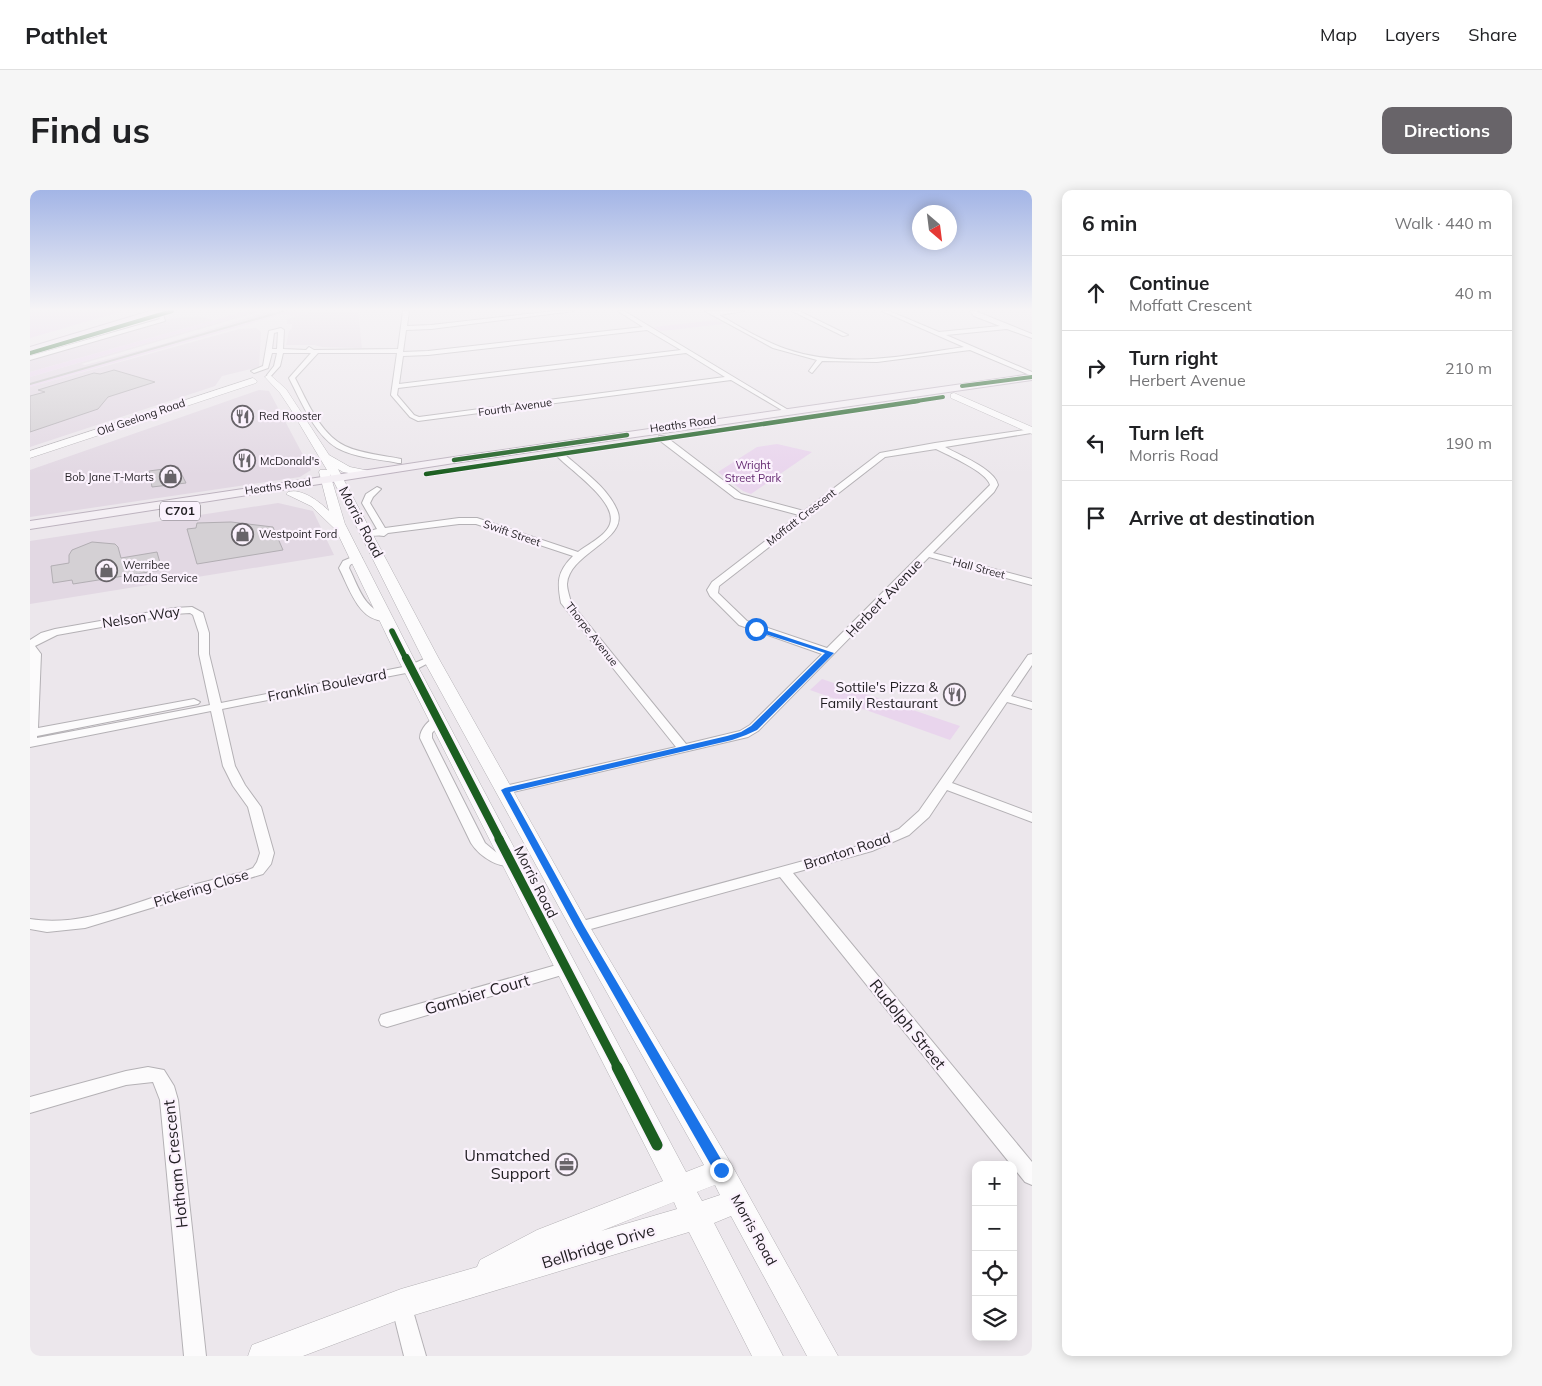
<!DOCTYPE html>
<meta charset="utf-8">
<style>
:root{--surface:#fff;--page:#f6f6f6;--text:#202124;--muted:#757577;--line:#e0e0e0;--accent:#686469}
body{margin:0;font-family:Mulish,sans-serif;background:var(--page);color:var(--text)}
.controls{position:absolute;right:15px;bottom:15px;display:grid;overflow:hidden;border-radius:10px;box-shadow:0 2px 12px #0003}
.controls button{width:45px;height:45px;display:grid;place-items:center;padding:0;border:0;border-bottom:1px solid var(--line);background:var(--surface);color:var(--text);font:25px sans-serif}
.compass{position:absolute;left:882px;top:15px;width:45px;height:45px;border-radius:50%;background:var(--surface);box-shadow:0 2px 12px #0003;rotate:152deg}
.stop{position:absolute;width:15px;height:15px;margin:-11px;border:4px solid #1a73e8;border-radius:50%;background:#fff}
.stop.end{background:#1a73e8;border-color:#fff;box-shadow:0 1px 5px #0008}
.list{margin:0;padding:0;list-style:none}
h2{display:flex;justify-content:space-between;align-items:center;height:65px;margin:0;padding:0 20px;font-size:21px}
h2 small{font-size:16px;font-weight:400;color:var(--muted)}
.list li{display:grid;grid-template-columns:32px 1fr auto;gap:15px;align-items:center;box-sizing:border-box;height:75px;padding:0 20px;border-top:1px solid var(--line)}
.list b{display:block;font-size:19px;white-space:nowrap}
.list p{margin:0;font-size:16px;white-space:nowrap;color:var(--muted)}
.list em{font-size:16px;font-style:normal;color:var(--muted)}
.icon{flex:none;width:28px;height:28px;fill:none;stroke:currentColor;stroke-width:2;stroke-linecap:round;stroke-linejoin:round}
.map{position:relative;flex:none;width:1002px;height:1166px;overflow:hidden;border-radius:10px}
header{display:flex;align-items:center;gap:30px;box-sizing:border-box;height:70px;padding:0 25px;background:var(--surface);border-bottom:1px solid var(--line)}
header strong{font-size:24px}
nav{display:flex;gap:28px;margin-inline-start:auto;font-size:18px}
.intro{display:flex;align-items:center;justify-content:space-between;box-sizing:border-box;height:120px;padding:0 30px}
h1{margin:0;font-size:35px}
.button{padding:12px 22px;border-radius:10px;background:var(--accent);color:#fff;font-size:18px;font-weight:700}
main{display:flex;gap:30px;padding:0 30px}
aside{flex:1;background:var(--surface);border-radius:10px;box-shadow:0 2px 12px #0003}
.map>svg:first-child{display:block}
.built{fill:#e2d8e3}
.green{fill:#e9d5ed}
.building{fill:#d4d0d4;stroke:#b2aeb3}
.lines{fill:none;stroke-linecap:round;stroke-linejoin:round}
.street-casing{stroke:#b4b1b5;stroke-width:2}
.secondary-casing{stroke:#b4b1b5;stroke-width:1}
.primary-casing{stroke:#bdb3bf;stroke-width:2}
.highway-casing{stroke:#bdb3bf;stroke-width:2}
.street{fill:#fcfbfc;fill-rule:evenodd}
.secondary{fill:#fcfbfc;fill-rule:evenodd}
.primary{fill:#f4eff4;fill-rule:evenodd}
.highway{fill:#efe6f0;fill-rule:evenodd}
.rail{stroke:#c0bfc0;stroke-width:2}
.cycleway-far5-casing{stroke:#fbf2fd;stroke-width:5}
.cycleway-far4-casing{stroke:#fbf2fd;stroke-width:6}
.cycleway-far3-casing{stroke:#fbf2fd;stroke-width:8}
.cycleway-far2-casing{stroke:#fbf2fd;stroke-width:11}
.cycleway-far1-casing{stroke:#fbf2fd;stroke-width:12}
.cycleway-casing{stroke:#fbf2fd;stroke-width:14}
.cycleway-far5{stroke:#1b5e20;stroke-width:4}
.cycleway-far4{stroke:#1b5e20;stroke-width:4.5}
.cycleway-far3{stroke:#1b5e20;stroke-width:5.5}
.cycleway-far2{stroke:#1b5e20;stroke-width:8}
.cycleway-far1{stroke:#1b5e20;stroke-width:9}
.cycleway{stroke:#1b5e20;stroke-width:11}
.route{fill:#1a73e8}
.labels{text-anchor:middle;stroke-width:4.5;stroke-linejoin:round;paint-order:stroke}
.far-street-label{font-size:11px;fill:#211e22;stroke:#fbf2fd}
.far-poi-label{font-size:11px;fill:#211e22;stroke:#fbf2fd;text-anchor:start}
.far-park-label{font-size:11px;fill:#62276f;stroke:#fbf2fd}
.shield{fill:#fbf2fd;stroke:#625e64;stroke-width:1}
.shield-label{font-size:12px;font-weight:bold;fill:#211e22}
.street-label{font-size:14px;fill:#211e22;stroke:#fbf2fd}
.poi-label{font-size:14px;fill:#211e22;stroke:#fbf2fd;text-anchor:end}
.near-street-label{font-size:16px;fill:#211e22;stroke:#fbf2fd}
.near-poi-label{font-size:16px;fill:#211e22;stroke:#fbf2fd;text-anchor:end}
</style>
<header>
<strong>Pathlet</strong>
<nav><a>Map</a><a>Layers</a><a>Share</a></nav>
</header>
<div class="intro"><h1>Find us</h1><a class="button">Directions</a></div>
<main>
<div class="map">
<svg width="1002" height="1166" viewBox="0 0 1002 1166">
<rect width="100%" height="100%" fill="#ece7ec"/>
<g class="built">
<polygon points="226,121 232,121 51,174 55,175 133,154 240,121 259,121 0,195 0,187"/>
<polygon points="328,121 332,158 292,157 284,155 256,155 259,141 262,138 262,134 257,134 257,129 281,122"/>
<polygon points="168,126 184,130 0,182 0,169 118,137 138,129"/>
<polygon points="226,138 231,142 229,177 192,186 185,196 0,257 0,197 209,139"/>
<polygon points="229,200 239,201 281,280 270,287 0,327 0,280"/>
<polygon points="248,313 283,321 304,365 0,414 0,351"/>
</g>
<g class="green">
<polygon points="0,121 93,121 0,148"/>
<polygon points="216,121 226,121 0,187 0,182"/>
<polygon points="259,121 281,122 267,127 254,124 0,197 0,195"/>
<polygon points="686,130 694,134 631,141 624,137"/>
<polygon points="747,254 782,262 721,304 713,301 688,282 727,257"/>
<polygon points="792,489 930,536 920,550 780,500"/>
</g>
<g class="building">
<polygon points="84,180 125,192 78,207 68,219 0,242 0,206 15,202 8,200 64,183 70,184"/>
<polygon points="148,277 156,293 122,297 119,281"/>
<polygon points="201,332 243,337 253,360 167,374 157,339 166,338 167,333"/>
<polygon points="62,352 85,354 88,357 91,368 127,362 132,380 43,394 42,390 23,393 21,376 39,373 39,365 42,360"/>
</g>
<g class="lines">
<defs>
<g id="street">
<polygon points="124,121 133,124 135,131 0,170 0,166 130,129 129,126 122,124"/>
<path d="M373,121H379L377,136L401,135L525,121H544L401,139L376,140L373,162L398,161L613,137L588,121H594L760,221L755,222L701,190L388,231L380,227L361,205L367,163H288L265,188C277,211 290,244 315,256C332,264 352,265 371,269V273H368C349,269 325,268 307,258C284,244 271,211 259,188L281,163H253L250,176L240,187L237,185L244,176L247,163H242L238,178L224,183L221,181L233,176L239,141L251,138L254,140L253,159L276,160L279,157L284,160L368,159ZM617,140L651,160L369,194L373,166L398,165ZM248,142L247,159H242L244,143ZM656,163L695,187L389,227L384,225L367,205L368,198Z"/>
<path d="M675,121H714L689,125C711,137 732,151 756,159C814,179 875,166 934,157L852,121H859L909,142L970,136L944,126L940,121H945L1002,144V148L977,139L916,145L1002,182V186L940,160L847,172L792,171L782,183L779,181L787,170L743,158Z"/>
<polygon points="762,121 769,121 818,145 813,146"/>
<path d="M1002,239L1001,243L915,257C929,265 965,279 968,295L964,302L903,363L1002,389V395L899,367L728,541L718,547L475,604L469,600L470,597L646,557L531,413C527,392 527,382 543,366L446,334H429L358,343L354,346C348,344 338,348 333,343L347,339L332,313L336,304L347,297L351,299L343,307L340,313L355,338L429,328H447L548,362C558,354 576,346 580,334C588,311 538,279 525,264L532,262C550,279 577,296 587,320C600,350 539,362 537,394C537,400 540,407 541,413L656,554L710,541L720,535L792,464L709,435L680,406L677,400L682,392L769,325L705,308L629,250V246H635L711,304L774,321L850,263L905,253ZM906,259C918,265 957,282 960,295L797,458L717,431L688,403L689,396L855,267Z"/>
<path d="M327,365L332,368L320,375L319,378C330,400 333,418 359,426V430C330,436 319,397 309,378L313,371Z"/>
<path d="M162,417L173,423L179,443V464L191,513L378,476L401,466L406,469L381,482L192,519L205,576L215,595L231,617L244,663L241,674L233,684L55,738L17,742L0,739V729C51,737 98,715 146,700C168,693 191,688 213,682L223,678L227,672L230,663L218,617L203,596L193,576L181,521L0,557V450L11,443L25,439L144,418ZM160,423L163,425L169,443V464L180,515L7,548V546L168,514L170,512L164,509L8,538L11,464L5,456L27,445L144,424Z"/>
<polygon points="1002,464 1002,475 981,506 1002,512 1002,519 977,512 922,593 1002,623 1002,632 917,600 899,627 879,645 842,661 763,683 1002,972 1002,995 995,992 750,687 550,742 545,741 543,737 545,733 832,655 869,639 889,621 998,465"/>
<path d="M408,526L414,530L402,543V548L455,653L467,663L487,669L489,672L487,675C470,680 450,667 441,653L390,548C390,539 399,529 408,526Z"/>
<polygon points="537,772 542,774 545,778 542,782 357,837 351,835 349,830 351,825 357,823"/>
<polygon points="118,877 134,880 144,896 148,910 176,1166 154,1166 130,910 123,892 96,895 0,923 0,907 96,881"/>
<polygon points="371,1104 378,1107 381,1114 396,1166 374,1166 361,1114 364,1107"/>
</g>
<g id="secondary">
<path d="M239,184L256,199L299,265L320,277L340,281L341,283L336,286L313,282L308,279L409,469L557,732L700,972L808,1166H777L701,1026L684,1033L753,1166H722L659,1042L371,1129L273,1166H218L222,1155L371,1099L447,1077L450,1070L507,1040L633,991L369,471L306,340L281,316L256,304L258,302C272,298 290,312 299,321L289,282L290,280H297L260,218L250,203L235,187ZM300,284L393,469L540,737L674,975L656,982L385,471L315,334ZM685,995L690,1005L672,1011L667,1002ZM644,1012L647,1019L571,1041Z"/>
<polygon points="223,188 227,191 226,193 0,268 0,261"/>
<polygon points="924,203 1002,237 1002,244 921,208 921,204"/>
</g>
<polygon id="primary" points="1002,184 1002,190 424,273 0,339 0,331 424,267"/>
<polygon id="highway" points="120,121 135,121 0,163 0,157"/>
</defs>
<use href="#street" class="street-casing"/>
<use href="#secondary" class="secondary-casing"/>
<use href="#primary" class="primary-casing"/>
<use href="#highway" class="highway-casing"/>
<use href="#street" class="street"/>
<use href="#secondary" class="secondary"/>
<use href="#primary" class="primary"/>
<use href="#highway" class="highway"/>
<polyline class="rail" points="0,194 254,121"/>
<defs>
<g id="cycleway-far5">
<polyline points="0,163 142,121"/>
<polyline points="932,196 1002,187"/>
<polyline points="880,212 913,207"/>
</g>
<g id="cycleway-far4">
<polyline points="424,270 597,245"/>
<polyline points="396,284 888,211"/>
</g>
<polyline id="cycleway-far3" points="362,441 376,469"/>
<polyline id="cycleway-far2" points="376,468 470,650"/>
<polyline id="cycleway-far1" points="469,649 588,878"/>
<polyline id="cycleway" points="587,877 627,955"/>
</defs>
<use href="#cycleway-far5" class="cycleway-far5-casing"/>
<use href="#cycleway-far4" class="cycleway-far4-casing"/>
<use href="#cycleway-far3" class="cycleway-far3-casing"/>
<use href="#cycleway-far2" class="cycleway-far2-casing"/>
<use href="#cycleway-far1" class="cycleway-far1-casing"/>
<use href="#cycleway" class="cycleway-casing"/>
<use href="#cycleway-far5" class="cycleway-far5"/>
<use href="#cycleway-far4" class="cycleway-far4"/>
<use href="#cycleway-far3" class="cycleway-far3"/>
<use href="#cycleway-far2" class="cycleway-far2"/>
<use href="#cycleway-far1" class="cycleway-far1"/>
<use href="#cycleway" class="cycleway"/>
</g>
<linearGradient id="sky" x2="0" y2="1"><stop stop-color="#a3b5e6"/><stop offset="0.42" stop-color="#f6f4f6"/><stop offset="1" stop-color="#f6f4f6" stop-opacity="0"/></linearGradient>
<rect width="1002" height="285" fill="url(#sky)"/>
<polygon class="route" points="726,437 804,463 727,540 716,545 702,550 480,602 554,736 695,976 697,980 695,984 691,985 686,984 545,737 471,600 475,598 697,546 711,542 721,536 795,463 723,440 722,439"/>
<defs>
<symbol id="restaurant-ring" viewBox="-11 -11 22 22"><circle r="9.5" fill="#fbf2fd" stroke="#686469" stroke-width="1.5"/><path d="M-5-6h1v4h1v-4h1v4h1v-4h1v5L-1.5 .5V6h-2V.5L-5-1ZM5-6V6H3V1.5H1.5Q1.5-4 5-6Z" fill="#686469"/></symbol>
<symbol id="shop-ring" viewBox="-11 -11 22 22"><circle r="9.5" fill="#fbf2fd" stroke="#686469" stroke-width="1.5"/><path d="M-5-2.5h2.3a2.7 3.5 0 0 1 5.4 0H5L5.5 6h-11ZM-1.5-2.5h3a1.5 2.3 0 0 0-3 0Z" fill="#686469"/></symbol>
<symbol id="office-ring" viewBox="-11 -11 22 22"><circle r="9.5" fill="#fbf2fd" stroke="#686469" stroke-width="1.5"/><path d="M-6-3h4V-5.5h4V-3h4V5H-6ZM-1-4.5V-3h2v-1.5ZM-6 0V1H6V0Z" fill="#686469"/></symbol>
</defs>
<g fill-rule="evenodd">
<use href="#restaurant-ring" x="200" y="214" width="25" height="25"/>
<use href="#restaurant-ring" x="202" y="258" width="25" height="25"/>
<use href="#shop-ring" x="128" y="274" width="25" height="25"/>
<use href="#shop-ring" x="200" y="332" width="25" height="25"/>
<use href="#shop-ring" x="64" y="368" width="25" height="25"/>
<use href="#restaurant-ring" x="912" y="492" width="25" height="25"/>
<use href="#office-ring" x="524" y="962" width="25" height="25"/>
</g>
<g class="labels">
<g class="far-street-label">
<text transform="translate(485 217) rotate(-8)" y="4">Fourth Avenue</text>
<text transform="translate(111 227) rotate(-19)" y="4">Old Geelong Road</text>
<text transform="translate(653 234) rotate(-8)" y="4">Heaths Road</text>
<text transform="translate(248 296) rotate(-8)" y="4">Heaths Road</text>
<text transform="translate(771 327) rotate(-38)" y="4">Moffatt Crescent</text>
<text transform="translate(482 343) rotate(19)" y="4">Swift Street</text>
<text transform="translate(949 378) rotate(15)" y="4">Hall Street</text>
<text transform="translate(562 444) rotate(52)" y="4">Thorpe Avenue</text>
</g>
<g class="far-poi-label">
<text x="229" y="230">Red Rooster</text>
<text x="230" y="275">McDonald's</text>
<text x="124" y="291" text-anchor="end">Bob Jane T-Marts</text>
<text x="229" y="348">Westpoint Ford</text>
<text x="93" y="379">Werribee<tspan x="93" dy="13">Mazda Service</tspan></text>
</g>
<g class="far-park-label">
<text x="723" y="279">Wright<tspan x="723" dy="13">Street Park</tspan></text>
</g>
<rect class="shield" x="130" y="311.5" width="40" height="19" rx="4"/>
<g class="shield-label">
<text x="150" y="325">C701</text>
</g>
<g class="street-label">
<text transform="translate(331 332) rotate(62)" y="5">Morris Road</text>
<text transform="translate(854 408) rotate(-46)" y="5">Herbert Avenue</text>
<text transform="translate(111 427) rotate(-9)" y="5">Nelson Way</text>
<text transform="translate(297 495) rotate(-11)" y="5">Franklin Boulevard</text>
<text transform="translate(817 661) rotate(-18)" y="5">Branton Road</text>
<text transform="translate(506 692) rotate(63)" y="5">Morris Road</text>
<text transform="translate(171 698) rotate(-17)" y="5">Pickering Close</text>
<text transform="translate(724 1040) rotate(61)" y="5">Morris Road</text>
</g>
<g class="poi-label">
<text x="908" y="502">Sottile's Pizza &amp;<tspan x="908" dy="16">Family Restaurant</tspan></text>
</g>
<g class="near-street-label">
<text transform="translate(447 804) rotate(-16)" y="6">Gambier Court</text>
<text transform="translate(878 834) rotate(51)" y="6">Rudolph Street</text>
<text transform="translate(145 974) rotate(-96)" y="6">Hotham Crescent</text>
<text transform="translate(568 1056) rotate(-17)" y="6">Bellbridge Drive</text>
</g>
<g class="near-poi-label">
<text x="520" y="971">Unmatched<tspan x="520" dy="18">Support</tspan></text>
</g>
</g>
</svg>
<div class="controls">
<button>+</button>
<button>−</button>
<button><svg class="icon" aria-label="locate" viewBox="0 0 24 24"><circle cx="12" cy="12" r="6"/><path d="M12 2v4M12 18v4M2 12h4M18 12h4"/></svg></button>
<button><svg class="icon" aria-label="layers" viewBox="0 0 24 24"><path d="M12 4l9 5-9 5-9-5zM3 14l9 5 9-5"/></svg></button>
</div>
<svg class="compass" viewBox="-18 -18 36 36"><path d="M0-13l5 13h-10z" fill="#e53935"/><path d="M0 13l5-13h-10z" fill="#757577"/></svg>
<div class="stop" style="left:726px;top:439px"></div>
<div class="stop end" style="left:691px;top:980px"></div>
</div>
<aside>
<h2>6 min<small>Walk · 440 m</small></h2>
<ul class="list">
<li><svg class="icon" aria-label="ahead" viewBox="0 0 24 24"><path d="M12 20V5M6 11l6-6 6 6"/></svg><div><b>Continue</b><p>Moffatt Crescent</p></div><em>40 m</em></li>
<li><svg class="icon" aria-label="right" viewBox="0 0 24 24"><path d="M7 20v-9h11M14 6l5 5-5 5"/></svg><div><b>Turn right</b><p>Herbert Avenue</p></div><em>210 m</em></li>
<li><svg class="icon" aria-label="left" viewBox="0 0 24 24"><path d="M17 20v-9H6M10 6l-5 5 5 5"/></svg><div><b>Turn left</b><p>Morris Road</p></div><em>190 m</em></li>
<li><svg class="icon" aria-label="arrive" viewBox="0 0 24 24"><path d="M6 21V4h12l-3 4 3 4H6"/></svg><div><b>Arrive at destination</b></div></li>
</ul>
</aside>
</main>
